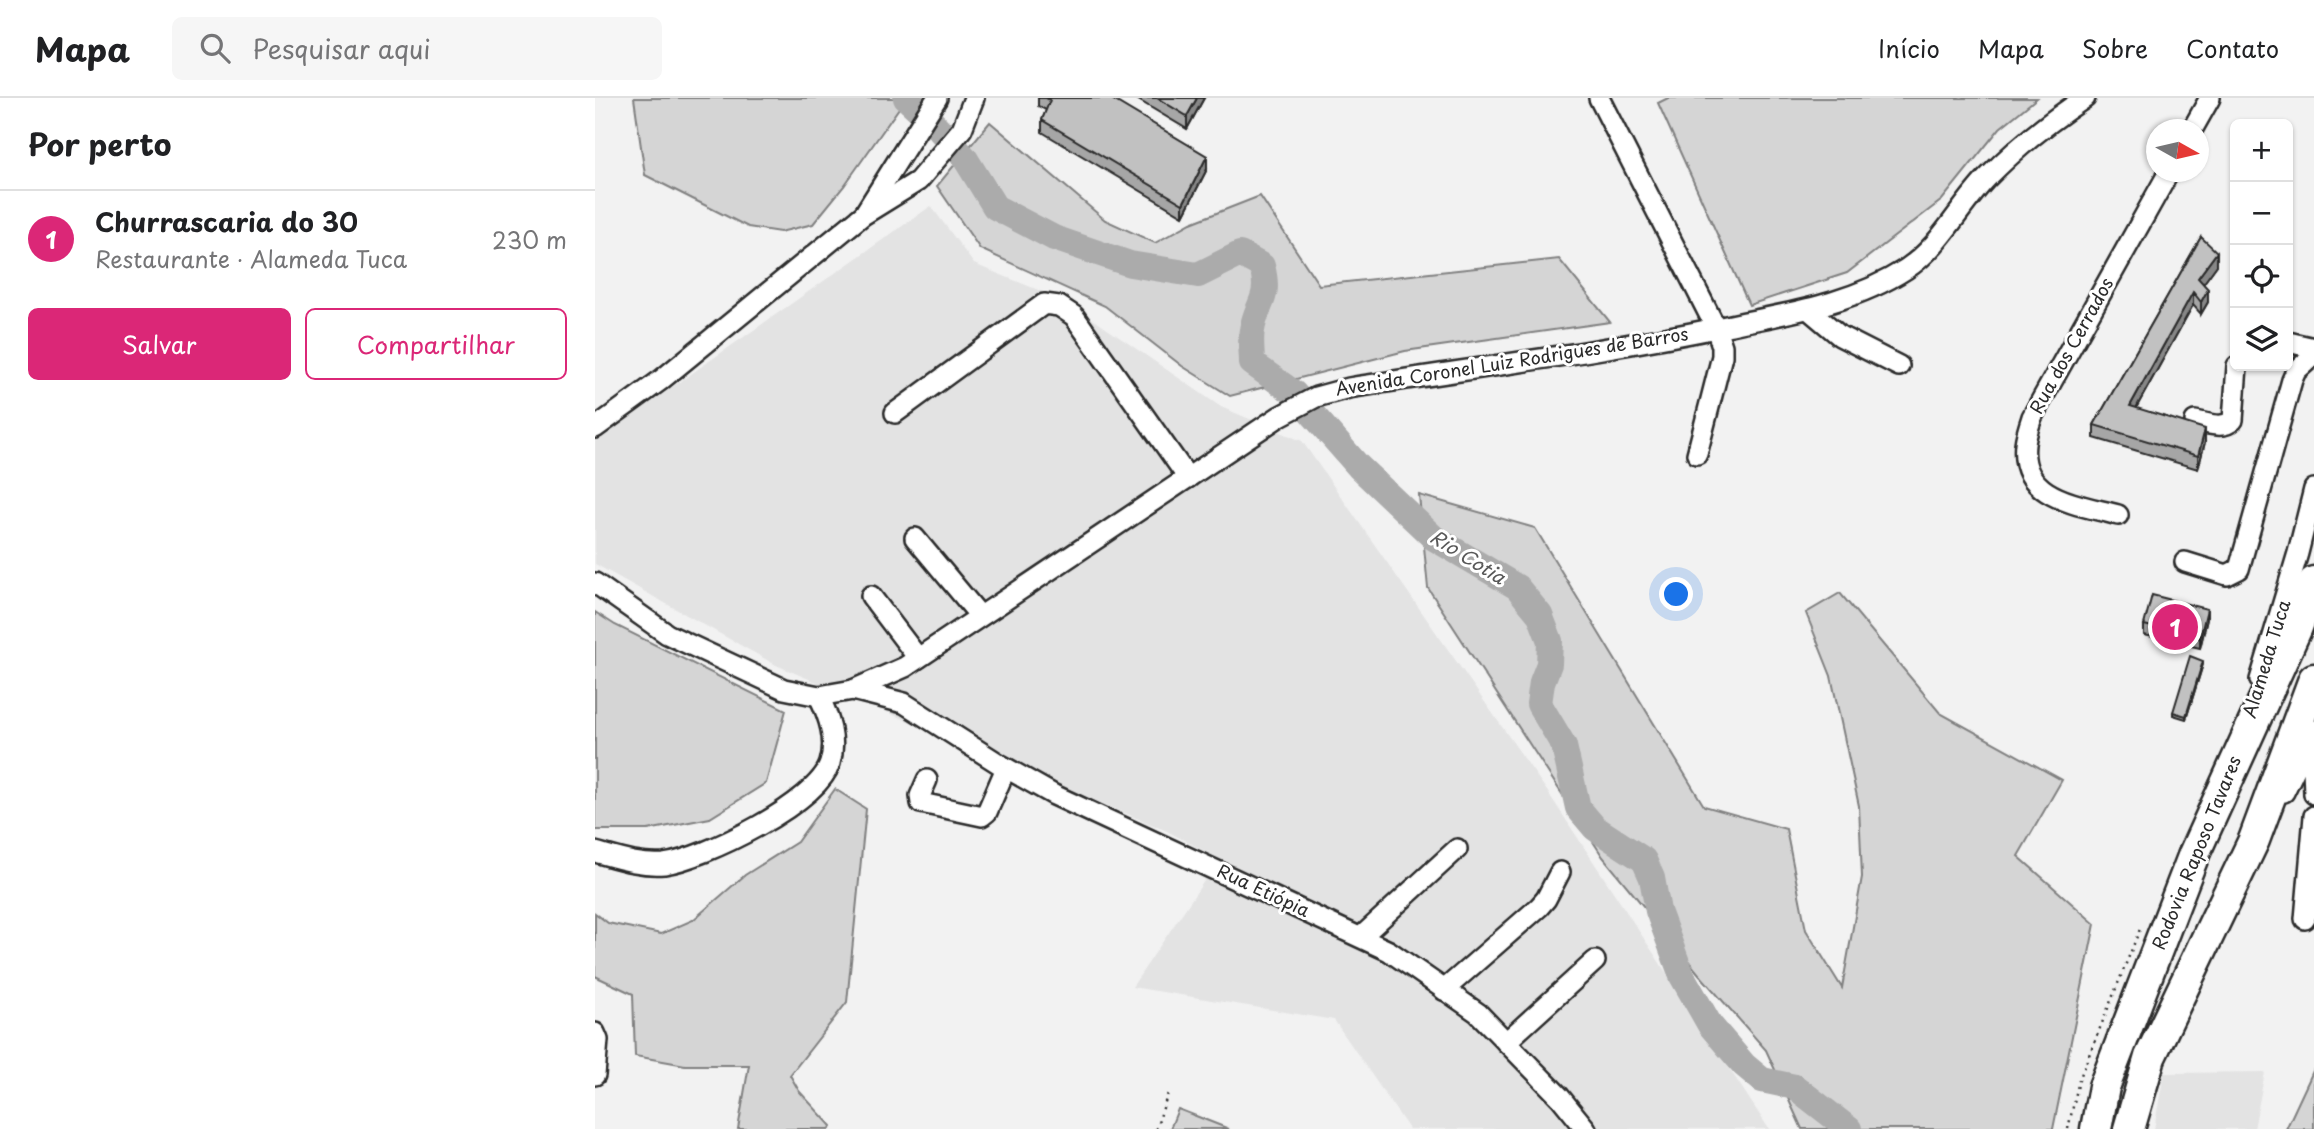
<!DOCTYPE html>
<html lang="pt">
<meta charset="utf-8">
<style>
:root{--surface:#fff;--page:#f6f6f6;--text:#202124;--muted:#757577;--line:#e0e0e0;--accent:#db2777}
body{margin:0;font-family:"Playpen Sans",sans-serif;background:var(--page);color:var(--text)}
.controls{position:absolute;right:21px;top:21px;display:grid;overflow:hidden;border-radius:10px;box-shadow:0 2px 5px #0004}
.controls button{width:63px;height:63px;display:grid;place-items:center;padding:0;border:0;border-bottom:2px solid var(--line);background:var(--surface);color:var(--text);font:35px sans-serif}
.compass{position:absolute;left:1551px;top:21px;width:63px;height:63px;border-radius:50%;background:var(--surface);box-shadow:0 2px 5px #0004;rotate:98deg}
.you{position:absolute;left:1082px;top:497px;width:24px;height:24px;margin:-18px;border:5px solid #fff;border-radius:50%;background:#1a73e8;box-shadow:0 0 0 10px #1a73e833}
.badge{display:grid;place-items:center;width:46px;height:46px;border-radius:50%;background:var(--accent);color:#fff;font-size:23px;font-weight:700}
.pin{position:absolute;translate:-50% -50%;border:4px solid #fff;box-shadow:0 2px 7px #0006}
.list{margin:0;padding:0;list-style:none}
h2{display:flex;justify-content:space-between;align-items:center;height:91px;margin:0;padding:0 28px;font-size:30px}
h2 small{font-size:23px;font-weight:400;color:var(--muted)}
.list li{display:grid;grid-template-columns:46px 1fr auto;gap:21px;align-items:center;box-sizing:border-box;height:98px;padding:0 28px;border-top:2px solid var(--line)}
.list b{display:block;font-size:26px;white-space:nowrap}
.list p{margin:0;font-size:23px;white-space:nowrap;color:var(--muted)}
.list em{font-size:23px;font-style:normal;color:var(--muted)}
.actions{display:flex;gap:14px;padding:21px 28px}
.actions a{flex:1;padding:16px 0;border:2px solid var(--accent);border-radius:10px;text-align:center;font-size:24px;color:var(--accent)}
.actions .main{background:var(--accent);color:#fff}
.icon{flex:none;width:38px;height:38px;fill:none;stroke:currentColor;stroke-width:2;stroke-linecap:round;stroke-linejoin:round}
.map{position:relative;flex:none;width:1719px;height:1031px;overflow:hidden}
header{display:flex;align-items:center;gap:42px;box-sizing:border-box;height:98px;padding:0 35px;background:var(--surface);border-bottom:2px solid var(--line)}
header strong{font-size:33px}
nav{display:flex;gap:38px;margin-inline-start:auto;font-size:24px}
.search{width:490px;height:63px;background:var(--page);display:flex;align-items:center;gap:18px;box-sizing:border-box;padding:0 24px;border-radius:10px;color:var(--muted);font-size:26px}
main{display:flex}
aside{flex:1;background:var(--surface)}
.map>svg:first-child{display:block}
.built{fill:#e3e3e3}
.green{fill:#d5d5d5;stroke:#808080;stroke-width:2}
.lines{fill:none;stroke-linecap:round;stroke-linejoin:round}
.river{stroke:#ababab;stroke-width:26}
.minor-casing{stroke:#2b2b2b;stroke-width:24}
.highway-casing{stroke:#2b2b2b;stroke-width:35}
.path{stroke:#2b2b2b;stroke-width:2.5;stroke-dasharray:2 5;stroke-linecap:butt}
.minor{stroke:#fff;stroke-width:19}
.highway{stroke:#fff;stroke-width:30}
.wall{fill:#a6a6a6;stroke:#2b2b2b;stroke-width:2}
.shaded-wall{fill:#878787;stroke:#2b2b2b;stroke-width:2}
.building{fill:#c1c1c1;stroke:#2b2b2b;stroke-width:2}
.labels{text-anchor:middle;stroke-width:6;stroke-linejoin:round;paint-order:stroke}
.street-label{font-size:18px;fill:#2b2b2b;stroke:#fff}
.water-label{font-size:19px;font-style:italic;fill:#585858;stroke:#fff}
</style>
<header>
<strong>Mapa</strong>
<div class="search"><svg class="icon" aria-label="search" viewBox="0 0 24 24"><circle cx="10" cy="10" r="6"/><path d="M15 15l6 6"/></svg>Pesquisar aqui</div>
<nav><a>Início</a><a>Mapa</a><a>Sobre</a><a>Contato</a></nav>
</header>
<main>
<aside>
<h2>Por perto<small></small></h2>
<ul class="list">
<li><span class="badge">1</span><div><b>Churrascaria do 30</b><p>Restaurante · Alameda Tuca</p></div><em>230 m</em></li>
</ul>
<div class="actions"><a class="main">Salvar</a><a>Compartilhar</a></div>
</aside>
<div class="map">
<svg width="1719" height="1031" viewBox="0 0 1719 1031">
<rect width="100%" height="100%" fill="#f2f2f2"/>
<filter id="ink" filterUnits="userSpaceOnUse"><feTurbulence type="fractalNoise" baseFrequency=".0143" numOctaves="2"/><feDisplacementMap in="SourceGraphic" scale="14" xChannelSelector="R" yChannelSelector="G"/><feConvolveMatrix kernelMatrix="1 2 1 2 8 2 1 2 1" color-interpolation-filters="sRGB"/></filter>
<g filter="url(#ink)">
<g class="built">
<polygon points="336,108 379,166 473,204 626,309 707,343 952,693 1174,1031 814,1031 739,922 537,889 624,761 572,733 181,567 0,466 0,343"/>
<polygon points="1670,974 1659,1031 1559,1031 1569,975"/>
</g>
<g class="green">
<polygon points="39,0 311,0 249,88 218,126 185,134 153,129 50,77"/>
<polygon points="1073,0 1442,0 1405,30 1347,102 1252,175 1154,207 1063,5"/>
<polygon points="395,24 510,122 560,145 596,125 665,98 724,187 964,161 1015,224 810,253 635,298 587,268 510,208 385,151 342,88"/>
<polygon points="824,397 940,430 1109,708 1191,731 1211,832 1247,890 1267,779 1264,708 1236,578 1211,515 1245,495 1345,615 1467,682 1423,758 1500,826 1458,1031 1207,1031 1171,952 1104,876 1008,759 833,490"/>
<polygon points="0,514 20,527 191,612 171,685 115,720 53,732 0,732"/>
<polygon points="240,691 271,711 252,904 195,977 204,993 236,1028 235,1031 143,1031 154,967 90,967 40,958 38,896 0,878 0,815 13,825 66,836 98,822 150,777 202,744"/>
<polygon points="1719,971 1719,1031 1691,1031"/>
<polygon points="583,1011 634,1031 575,1031"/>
</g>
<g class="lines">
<path class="river" d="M311,0L339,26L370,60L400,109L459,140L535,166L603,177L645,156L667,168C676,202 662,203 657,232C655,242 657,255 657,265L699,295L764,369L839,440L922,489L945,517L955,543L954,566L947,584L944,606L969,648L983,710L1000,730L1049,762L1057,780L1063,813L1087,878L1115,927L1149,967L1167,982L1200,989L1254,1031"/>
<defs>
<g id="minor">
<polyline points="1004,0 1121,230 1127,248 1127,258 1102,356"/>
<polyline points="1597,32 1615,0"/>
<polyline points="271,113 342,0"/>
<polyline points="1213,211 1245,238 1304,268"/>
<polyline points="1693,244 1719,250"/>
<polyline points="300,315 449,206 464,208 479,218 593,380"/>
<path d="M1600,323C1613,325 1628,332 1638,322L1642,268"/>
<polyline points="0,330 66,282 268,117 323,83 367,31 379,0"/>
<path d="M1523,417C1483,406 1424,401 1430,346C1431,337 1434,328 1437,319L1574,74"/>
<polyline points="320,440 385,518"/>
<polyline points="1590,464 1632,477 1644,471 1697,282 1701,273 1719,257"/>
<path d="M0,485L72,536L189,591L224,598L258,592L310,569L685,318L721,299L754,290C880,270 1006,254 1131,228C1193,215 1257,206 1311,171C1345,149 1364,109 1392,80C1421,50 1455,23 1490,0"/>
<polyline points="276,498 323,560"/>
<polyline points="1665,582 1703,455 1719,391"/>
<polyline points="258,592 309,605 406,667 459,697 794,853 883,915 965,999 991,1031"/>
<polyline points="1717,642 1719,696"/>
<polyline points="332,682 325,698 326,705 387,718 392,714 411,670"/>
<polyline points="1689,694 1719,632"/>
<path d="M0,754C22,760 45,768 69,766C108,761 223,705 235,665C242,642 234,619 224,598"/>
<polyline points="1710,821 1719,718"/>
<polyline points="767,838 862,751"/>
<polyline points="849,892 944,809 951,801 965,774"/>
<polyline points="0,935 3,942 0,977"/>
<polyline points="911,944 1000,863"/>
</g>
<g id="highway">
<polyline points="1501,1031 1509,989 1599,756 1702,529 1719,484"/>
<polyline points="1534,1031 1555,959 1659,742 1719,581"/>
</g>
</defs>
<use href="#minor" class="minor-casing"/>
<use href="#highway" class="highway-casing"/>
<g class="path">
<polyline points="561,1031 573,995"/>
<polyline points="1473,1031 1484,982 1545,831"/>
</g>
<use href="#minor" class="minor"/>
<use href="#highway" class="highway"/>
</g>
<g class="wall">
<polygon points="443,0 515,0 612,71 588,118 447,34 447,22 451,12 443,8"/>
<polygon points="540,0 609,0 592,31"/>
<polygon points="1606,139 1622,167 1608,186 1613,204 1606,216 1598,207 1541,310 1610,344 1603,371 1499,340 1499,327"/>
<polygon points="1612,521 1605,550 1549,537 1549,527"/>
<polygon points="1608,566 1591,621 1578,617 1578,614"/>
</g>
<g class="shaded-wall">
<polygon points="602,0 609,0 592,31 592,18"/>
<polygon points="612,58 612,71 588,118 588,106"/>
<polygon points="1622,154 1622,167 1603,193 1603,180"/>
<polygon points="1613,191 1613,204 1606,216 1606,204"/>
<polygon points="1598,194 1598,207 1535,321 1535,308"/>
<polygon points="1610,331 1610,344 1603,371 1603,358"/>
<polygon points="1612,511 1612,521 1605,550 1605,540"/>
<polygon points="1608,563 1608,566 1591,621 1591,618"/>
</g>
<g class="building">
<polygon points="451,0 515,0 612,58 588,106 447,22 455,2"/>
<polygon points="562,0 602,0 592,18"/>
<polygon points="1606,139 1622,154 1603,180 1613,191 1606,204 1598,194 1535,308 1610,331 1603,358 1499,327"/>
<polygon points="1557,497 1612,511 1605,540 1549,527"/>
<polygon points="1595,558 1608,563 1591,618 1578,614"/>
</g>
</g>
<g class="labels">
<g class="street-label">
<text transform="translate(1477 248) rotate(-61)" y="6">Rua dos Cerrados</text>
<text transform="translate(917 264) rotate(-9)" y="6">Avenida Coronel Luiz Rodrigues de Barros</text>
<text transform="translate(1672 561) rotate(-73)" y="6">Alameda Tuca</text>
<text transform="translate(1602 755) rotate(-68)" y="6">Rodovia Raposo Tavares</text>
<text transform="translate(668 793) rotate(25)" y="6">Rua Etiópia</text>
</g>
<g class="water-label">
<text transform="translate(873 459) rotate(32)" y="7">Rio Cotia</text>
</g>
</g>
</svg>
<div class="controls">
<button>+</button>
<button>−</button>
<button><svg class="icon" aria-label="locate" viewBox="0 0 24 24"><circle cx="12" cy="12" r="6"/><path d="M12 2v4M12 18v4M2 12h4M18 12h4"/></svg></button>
<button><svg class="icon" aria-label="layers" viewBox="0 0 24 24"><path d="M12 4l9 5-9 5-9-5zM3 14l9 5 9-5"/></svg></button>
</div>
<svg class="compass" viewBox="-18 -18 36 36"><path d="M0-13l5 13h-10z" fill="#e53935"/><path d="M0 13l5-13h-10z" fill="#757577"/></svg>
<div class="you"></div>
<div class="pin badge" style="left:1580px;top:529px">1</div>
</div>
</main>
